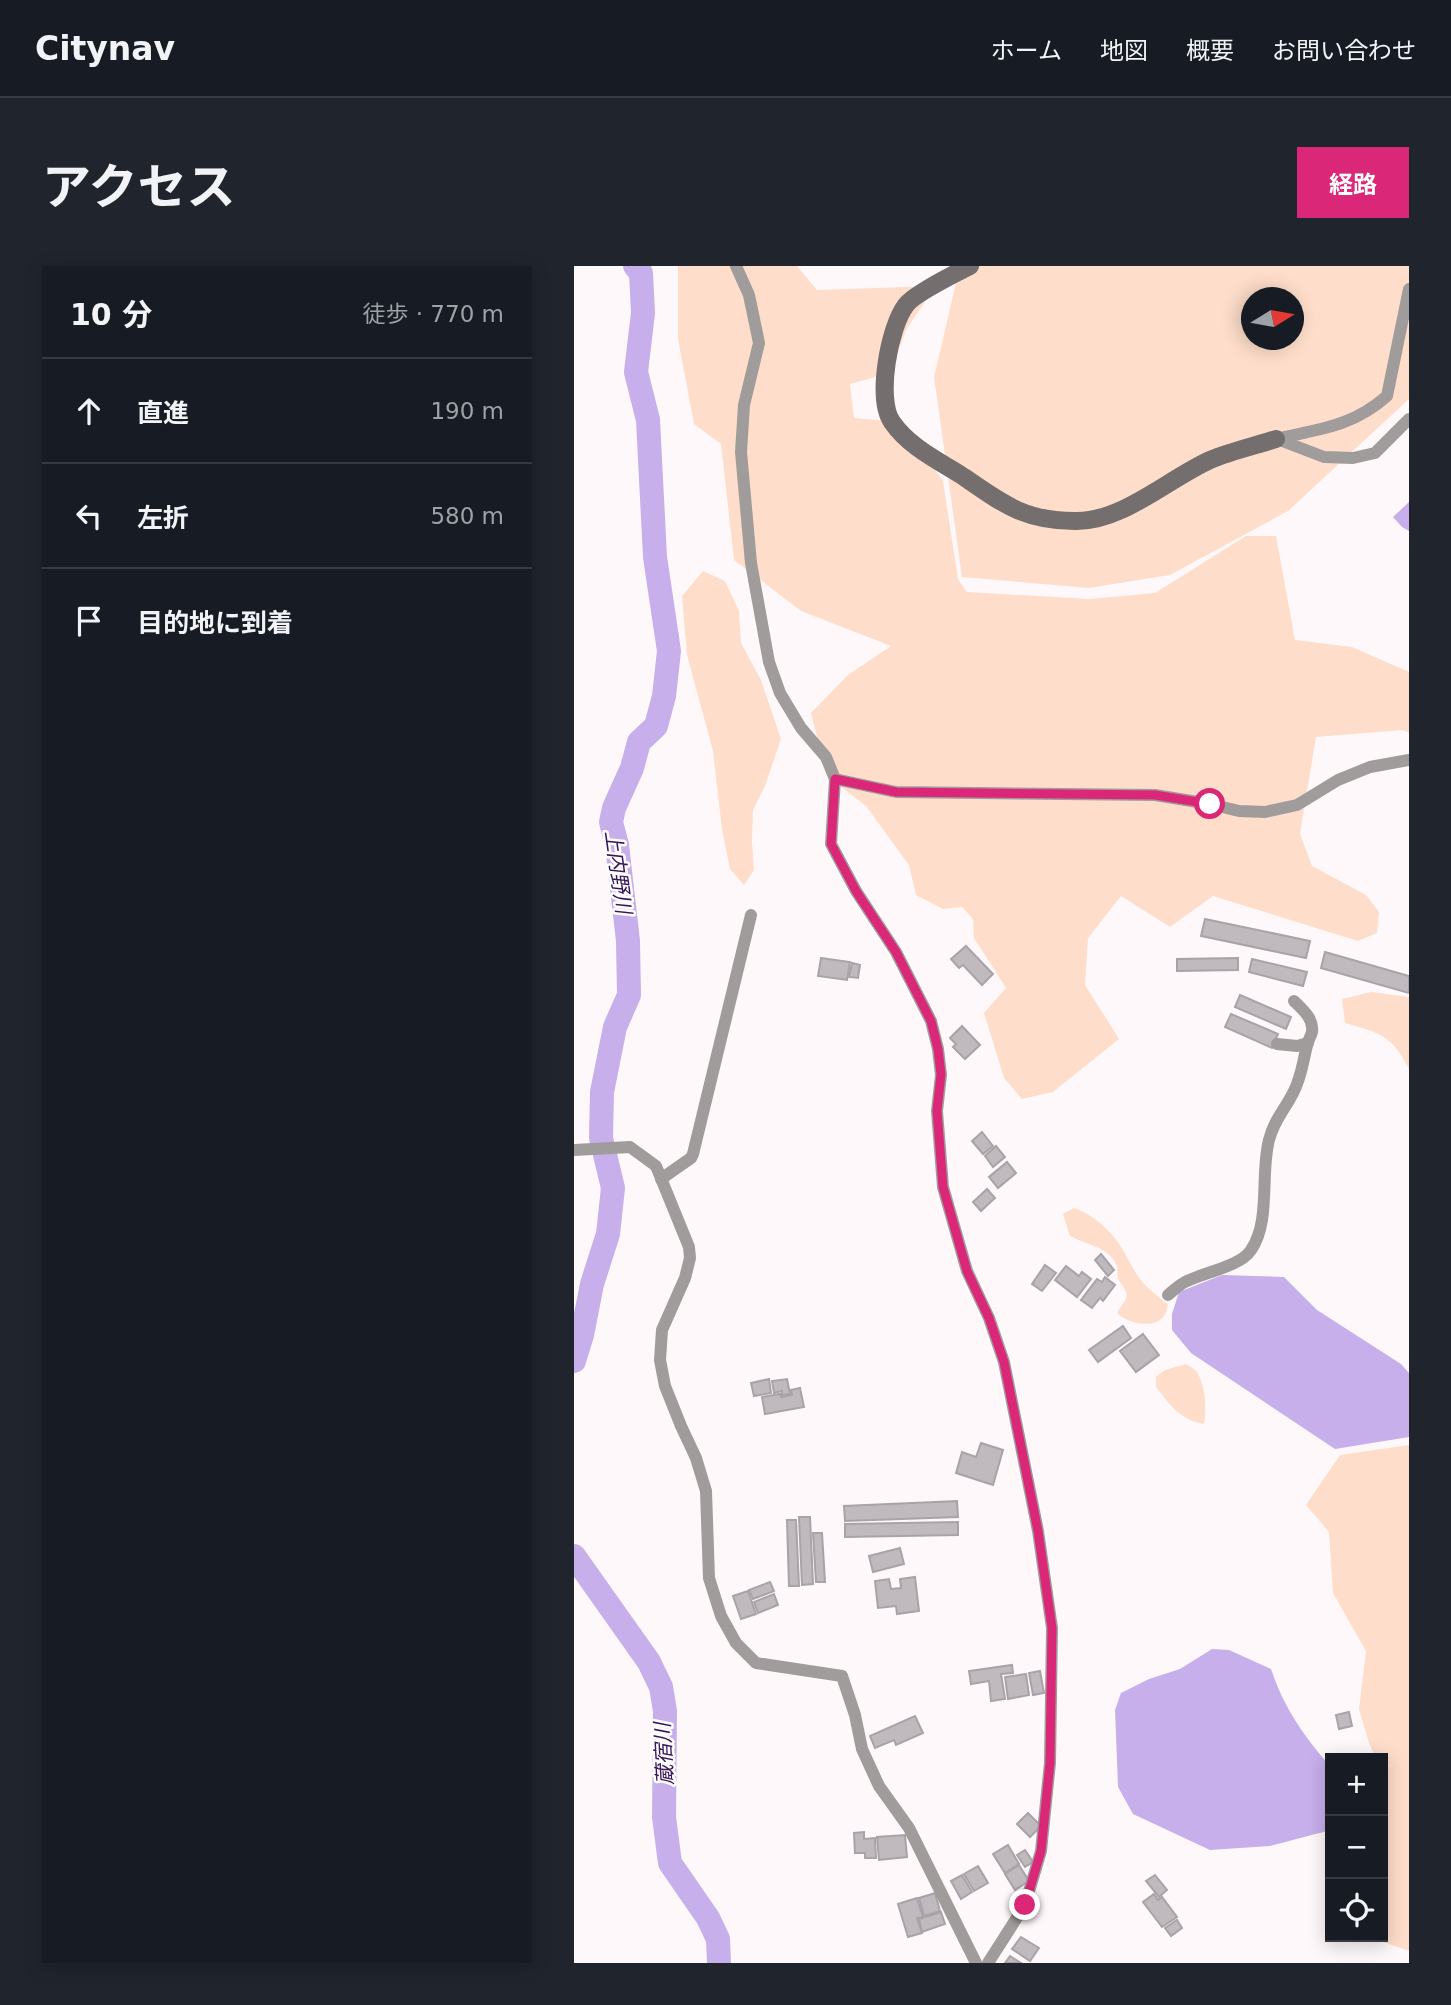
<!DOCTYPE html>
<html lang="ja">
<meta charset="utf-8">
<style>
:root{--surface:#171b24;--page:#20242c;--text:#f1f3f6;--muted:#9ea1a6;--line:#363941;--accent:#db2777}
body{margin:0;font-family:"DejaVu Sans","Noto Sans JP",sans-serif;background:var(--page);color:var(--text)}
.controls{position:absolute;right:21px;bottom:21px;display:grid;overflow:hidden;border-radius:0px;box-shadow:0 4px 18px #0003}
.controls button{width:63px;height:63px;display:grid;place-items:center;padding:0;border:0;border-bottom:2px solid var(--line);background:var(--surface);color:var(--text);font:35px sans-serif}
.compass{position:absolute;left:667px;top:21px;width:63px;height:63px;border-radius:50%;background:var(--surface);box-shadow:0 4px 18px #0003;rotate:79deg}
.stop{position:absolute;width:21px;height:21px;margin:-16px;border:5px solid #db2777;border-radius:50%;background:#fff}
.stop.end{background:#db2777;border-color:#fff;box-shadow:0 2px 7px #0008}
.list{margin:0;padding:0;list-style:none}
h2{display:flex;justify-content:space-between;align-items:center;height:91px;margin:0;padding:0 28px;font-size:30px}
h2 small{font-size:23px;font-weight:400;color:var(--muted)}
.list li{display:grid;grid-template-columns:46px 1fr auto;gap:21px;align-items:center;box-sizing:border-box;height:105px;padding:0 28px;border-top:2px solid var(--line)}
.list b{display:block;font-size:26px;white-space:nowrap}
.list em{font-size:23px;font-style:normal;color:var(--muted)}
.icon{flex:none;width:38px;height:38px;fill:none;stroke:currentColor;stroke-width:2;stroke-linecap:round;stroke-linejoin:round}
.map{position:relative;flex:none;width:835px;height:1697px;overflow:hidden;border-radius:0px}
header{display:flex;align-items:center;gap:42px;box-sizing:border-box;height:98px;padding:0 35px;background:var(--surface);border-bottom:2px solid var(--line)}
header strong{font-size:33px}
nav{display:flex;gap:38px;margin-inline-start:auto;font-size:24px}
.intro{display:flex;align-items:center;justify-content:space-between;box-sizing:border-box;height:168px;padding:0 42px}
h1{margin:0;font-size:49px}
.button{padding:18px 32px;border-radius:0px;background:var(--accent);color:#fff;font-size:24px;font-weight:700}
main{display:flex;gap:42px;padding:0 42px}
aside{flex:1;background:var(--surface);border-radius:0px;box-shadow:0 4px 18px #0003}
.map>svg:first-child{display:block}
.green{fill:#fedeca;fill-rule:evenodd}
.water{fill:#c7afeb}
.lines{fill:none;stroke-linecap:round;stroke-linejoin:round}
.river{stroke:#c7afeb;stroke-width:24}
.building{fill:#c0babf;stroke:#a8a3a8;stroke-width:2}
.street{stroke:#9f9c9b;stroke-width:12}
.secondary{stroke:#746f6e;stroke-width:18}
.route{stroke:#db2777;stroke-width:9}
.labels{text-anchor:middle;stroke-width:5;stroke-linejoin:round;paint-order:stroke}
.water-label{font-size:21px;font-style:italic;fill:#38165a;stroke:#fff}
</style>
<header>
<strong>Citynav</strong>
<nav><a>ホーム</a><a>地図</a><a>概要</a><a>お問い合わせ</a></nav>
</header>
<div class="intro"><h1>アクセス</h1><a class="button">経路</a></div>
<main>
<aside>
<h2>10 分<small>徒歩 · 770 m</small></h2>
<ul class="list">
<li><svg class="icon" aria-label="ahead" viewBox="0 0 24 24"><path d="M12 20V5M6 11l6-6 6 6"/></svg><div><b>直進</b></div><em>190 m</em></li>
<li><svg class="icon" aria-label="left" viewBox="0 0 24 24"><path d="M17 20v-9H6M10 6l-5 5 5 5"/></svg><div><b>左折</b></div><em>580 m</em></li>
<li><svg class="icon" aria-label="arrive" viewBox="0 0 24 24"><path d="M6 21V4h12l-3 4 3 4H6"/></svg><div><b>目的地に到着</b></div></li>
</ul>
</aside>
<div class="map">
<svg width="835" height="1697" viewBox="0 0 835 1697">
<rect width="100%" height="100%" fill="#fff8fa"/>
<g class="green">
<polygon points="104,0 223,0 243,24 362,20 333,62 316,107 276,118 280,152 329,156 369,215 384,313 393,326 516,333 581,327 672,270 702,270 721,374 778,381 835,406 835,467 829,464 742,471 726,568 738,600 792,629 805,646 803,667 784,675 639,630 596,661 547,630 514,672 511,719 545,773 479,826 448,833 430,812 410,747 432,722 400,672 399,653 388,641 369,643 342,629 335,599 292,540 253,510 237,447 274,409 317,380 227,345 160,294 147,178 120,158 104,73"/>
<path d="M386,0H835V133L714,245L596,309L515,322L388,311L360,111ZM678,32H720V74H678Z"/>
<polygon points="129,305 151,315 165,345 167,377 187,414 207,473 191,520 179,544 178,576 180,604 170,619 156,603 148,564 139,485 113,389 108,330"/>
<path d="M797,726L835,731V803C818,769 806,767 771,757L768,733Z"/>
<path d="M500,942C516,947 533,961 543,975C552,987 557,1001 566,1013C574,1024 585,1030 594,1039C593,1042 592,1048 590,1050C580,1064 553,1057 543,1047C545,1042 550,1037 552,1033C555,1025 546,1018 544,1012C543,1008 544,1004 543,1000C536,981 512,979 496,970L489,948Z"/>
<path d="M612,1098C617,1101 623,1104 625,1110C631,1121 633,1145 630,1158C606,1154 596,1139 582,1121V1111L591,1104Z"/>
<polygon points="835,1179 835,1685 809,1676 807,1671 809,1671 809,1500 820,1500 809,1499 809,1492 802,1492 795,1477 785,1443 792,1385 759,1327 755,1266 732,1239 766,1189"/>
</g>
<g class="water">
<polygon points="835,236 835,265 828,261 819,251"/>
<polygon points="648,1009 710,1011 743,1044 827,1098 835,1107 835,1171 761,1183 617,1087 598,1064 598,1048 605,1026"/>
<path d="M638,1383L655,1384L697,1403C709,1440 730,1471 756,1500V1561L753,1565L696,1580L636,1584L559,1548L544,1521L541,1444L547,1427L575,1413L606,1403Z"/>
</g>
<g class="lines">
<g class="river">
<polyline points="0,1095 8,1069 18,1018 34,968 39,922 27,872 28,826 41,761 55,729 54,675 43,579 37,556 40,542 58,502 65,476 82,460 90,430 95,385 81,291 74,154 62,106 69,47 67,7 61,0"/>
<polyline points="0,1290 75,1396 87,1421 91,1445 90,1551 96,1597 134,1652 144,1673 145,1697"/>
</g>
</g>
<g class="building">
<polygon points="631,653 736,675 732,692 627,670"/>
<polygon points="392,680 419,708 408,719 389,699 385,702 377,693"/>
<polygon points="751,686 835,710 835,727 747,702"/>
<polygon points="247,692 276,696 273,714 244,710"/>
<polygon points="664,692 664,704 603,705 603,693"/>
<polygon points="678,693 733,706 729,720 675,706"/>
<polygon points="278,697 286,699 284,712 275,711"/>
<polygon points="666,729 717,751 712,763 661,741"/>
<polygon points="657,748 704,768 698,782 651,761"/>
<polygon points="388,760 406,779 391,793 379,781 382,778 376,772"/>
<polygon points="408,866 419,880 409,888 398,875"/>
<polygon points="422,880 431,891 419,901 411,890"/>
<polygon points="433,896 442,907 424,922 415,911"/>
<polygon points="413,923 421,932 407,945 399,936"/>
<polygon points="527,988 540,1004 534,1010 521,994"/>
<polygon points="471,999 482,1007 468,1025 458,1018"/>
<polygon points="492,1000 505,1010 508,1006 517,1013 503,1031 481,1014"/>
<polygon points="531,1011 541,1019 529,1035 526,1032 518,1042 507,1034 523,1013 528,1016"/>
<polygon points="549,1060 557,1072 524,1096 515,1084"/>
<polygon points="569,1068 585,1089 562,1106 546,1085"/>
<polygon points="195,1113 197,1127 180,1130 177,1117"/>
<polygon points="213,1113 216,1128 208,1129 208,1125 200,1127 198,1115"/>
<polygon points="226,1122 230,1141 191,1148 188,1131 206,1128 207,1131 218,1129 217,1124"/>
<polygon points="407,1177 429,1184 419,1219 382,1207 388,1186 402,1191"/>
<polygon points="383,1235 384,1251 271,1255 270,1240"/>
<polygon points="225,1251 236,1251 239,1318 228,1319"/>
<polygon points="213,1254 222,1254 225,1320 215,1320"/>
<polygon points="384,1256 384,1269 271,1271 271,1258"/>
<polygon points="239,1267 248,1267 251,1316 242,1316"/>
<polygon points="326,1282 330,1298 299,1306 295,1290"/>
<polygon points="341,1311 345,1345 323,1348 322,1340 304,1342 301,1315 315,1313 317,1323 327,1322 326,1313"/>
<polygon points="196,1316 200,1325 179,1333 175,1324"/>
<polygon points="174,1325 182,1348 167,1353 159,1330"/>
<polygon points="200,1328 204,1339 184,1347 180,1336"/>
<polygon points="438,1399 439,1407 427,1408 431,1433 417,1435 415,1415 397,1418 395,1405"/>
<polygon points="466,1405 470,1427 459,1429 455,1407"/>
<polygon points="452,1408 455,1429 434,1433 431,1411"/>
<polygon points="775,1446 778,1460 765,1463 762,1449"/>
<polygon points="341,1450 349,1467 322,1479 320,1474 301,1482 296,1470"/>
<polygon points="454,1547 467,1560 456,1571 443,1558"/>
<polygon points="290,1566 290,1573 301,1572 302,1592 291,1592 291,1587 281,1587 280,1567"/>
<polygon points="331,1569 333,1591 305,1594 303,1571"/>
<polygon points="434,1579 445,1598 431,1607 419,1588"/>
<polygon points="451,1584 459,1596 451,1601 443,1589"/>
<polygon points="445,1599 455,1615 441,1624 431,1608"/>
<polygon points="404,1600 414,1617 400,1625 390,1608"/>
<polygon points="388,1609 398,1626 387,1633 377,1615"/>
<polygon points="581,1609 593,1624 585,1631 572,1615"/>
<polygon points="361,1627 366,1645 350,1650 345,1632"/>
<polygon points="580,1628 584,1634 588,1631 603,1651 588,1661 569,1636"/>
<polygon points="343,1632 349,1651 343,1652 348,1667 334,1671 324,1638"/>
<polygon points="367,1646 371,1658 348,1666 345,1653"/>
<polygon points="603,1654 608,1662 597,1670 591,1662"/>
<polygon points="447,1671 465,1682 456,1695 438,1683"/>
<polygon points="436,1690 447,1697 431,1697"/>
</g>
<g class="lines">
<g class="street">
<polyline points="162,0 175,29 185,77 170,139 167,186 177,297 195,396 206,427 227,462 252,491 261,513 257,578 282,625 322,686 357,755 364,783 367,809 363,845 369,921 393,1005 415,1052 430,1096 464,1265 478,1362 476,1497 467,1585 451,1639 414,1697"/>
<path d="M702,173C745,163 778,161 813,130L835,23"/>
<polyline points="703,173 750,191 779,192 801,187 835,153"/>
<polyline points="261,513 322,526 581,529 636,538 665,545 691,546 723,539 764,514 796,501 835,494"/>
<polyline points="703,778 723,780 734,777"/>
<polyline points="0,884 56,881 82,900 115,981 116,992 111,1012 88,1064 86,1094 91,1120 107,1160 122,1192 132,1225 135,1312 147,1350 162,1377 182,1397 268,1410 281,1449 288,1483 305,1520 335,1562 402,1697"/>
<polyline points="87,913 117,892 119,888 177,649"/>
<path d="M594,1029C600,1024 605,1019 611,1016C630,1006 666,1001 677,984C697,955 686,908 695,874C700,854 710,845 719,827C728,811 729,793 734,776C735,773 737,770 738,766C740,753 729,744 720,735"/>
</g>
<path class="secondary" d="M396,0C382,7 340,28 332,39C315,61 302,133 318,156C335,181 365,195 390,211C429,238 451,255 501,255C548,256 594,213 636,194C657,185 680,180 702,173"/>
</g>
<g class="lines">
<polyline class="route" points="451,1639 467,1585 476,1497 478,1362 464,1265 430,1096 415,1052 393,1005 369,921 363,845 367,808 364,783 357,755 322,686 282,625 257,578 261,513 322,526 581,529 636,538"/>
</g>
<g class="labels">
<g class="water-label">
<text transform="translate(44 606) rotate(82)" y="7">上内野川</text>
<text transform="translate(90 1488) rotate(-93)" y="7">蔵宿川</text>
</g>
</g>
</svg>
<div class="controls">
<button>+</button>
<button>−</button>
<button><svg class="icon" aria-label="locate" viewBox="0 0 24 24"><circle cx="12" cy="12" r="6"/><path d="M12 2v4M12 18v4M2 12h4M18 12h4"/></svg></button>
</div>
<svg class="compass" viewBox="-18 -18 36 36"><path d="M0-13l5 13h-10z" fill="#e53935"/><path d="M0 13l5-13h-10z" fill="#9ea1a6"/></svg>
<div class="stop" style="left:636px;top:538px"></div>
<div class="stop end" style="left:451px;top:1639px"></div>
</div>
</main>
